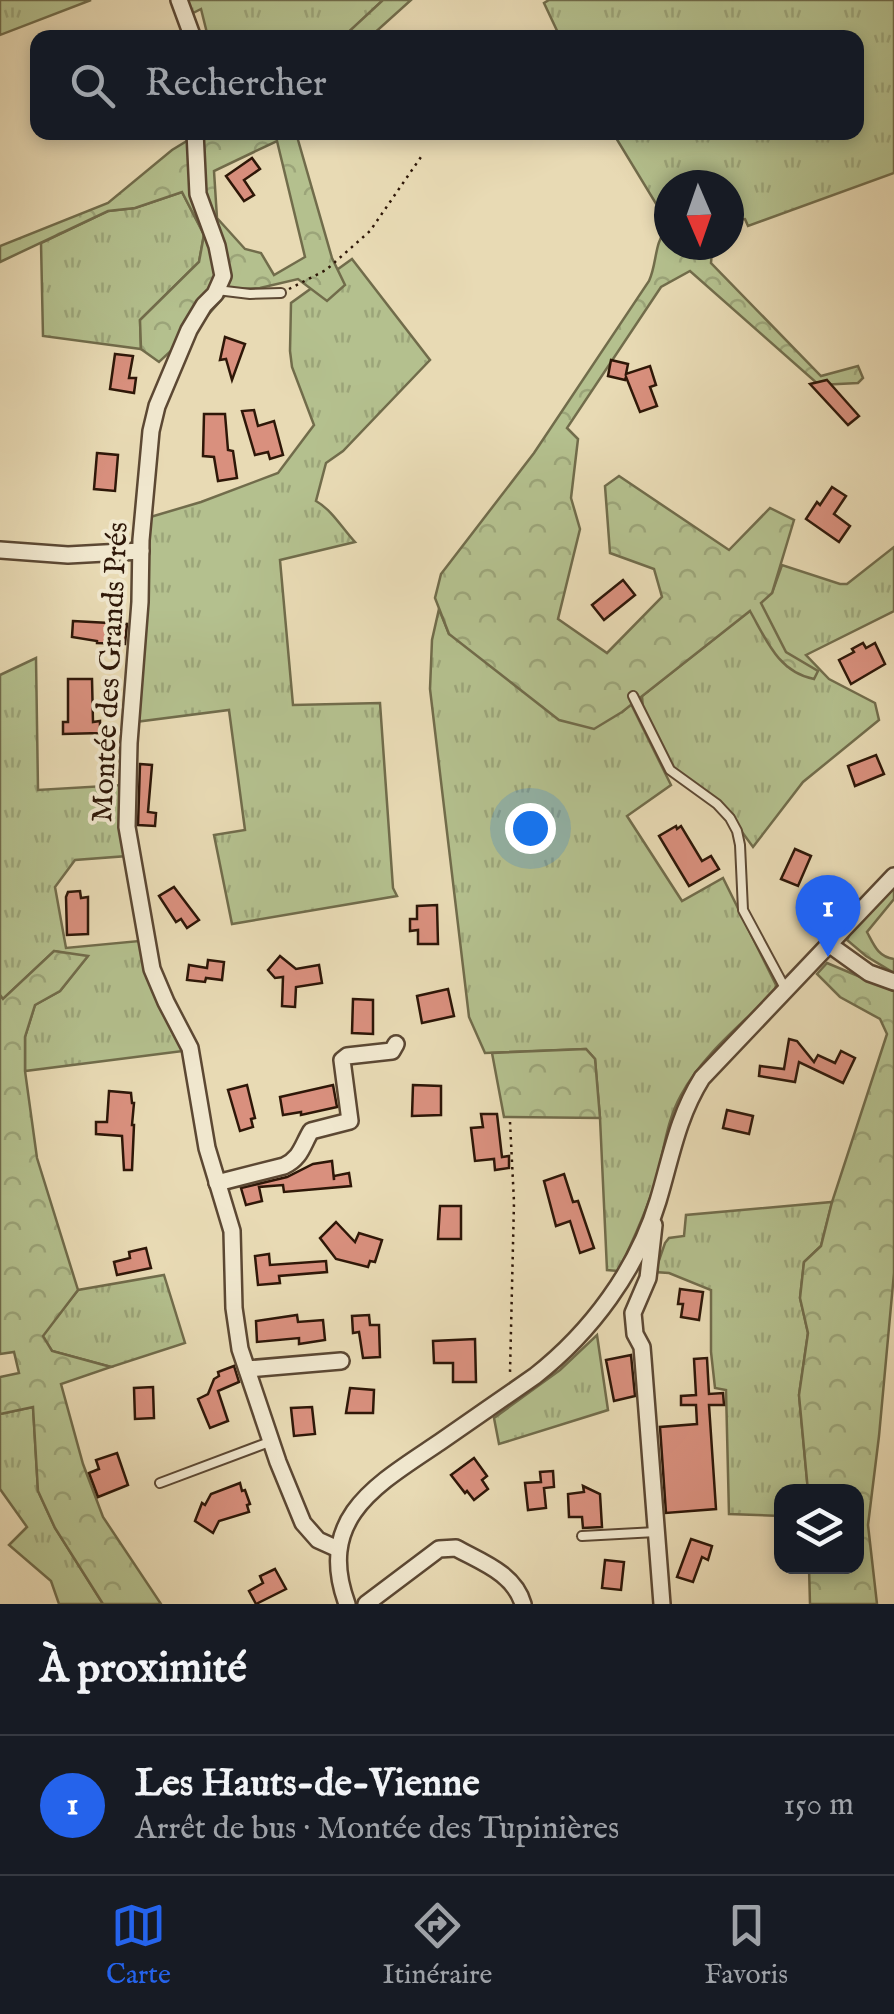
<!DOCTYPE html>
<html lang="fr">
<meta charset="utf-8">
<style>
:root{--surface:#171b24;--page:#242831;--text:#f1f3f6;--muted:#9ea1a6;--line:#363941;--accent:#2563eb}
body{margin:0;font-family:"IM FELL English",serif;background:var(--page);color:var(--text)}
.controls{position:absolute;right:30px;bottom:30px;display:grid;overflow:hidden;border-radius:20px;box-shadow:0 5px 15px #0003}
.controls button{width:90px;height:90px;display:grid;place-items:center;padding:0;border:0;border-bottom:2px solid var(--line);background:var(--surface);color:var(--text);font:50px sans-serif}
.compass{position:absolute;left:654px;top:170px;width:90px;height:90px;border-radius:50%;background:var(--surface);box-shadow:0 5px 15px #0003;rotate:178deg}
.you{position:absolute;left:530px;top:828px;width:35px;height:35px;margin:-25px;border:8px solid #fff;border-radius:50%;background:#1a73e8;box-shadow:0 0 0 15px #1a73e833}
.badge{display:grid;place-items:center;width:65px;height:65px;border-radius:50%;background:var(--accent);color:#fff;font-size:32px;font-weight:700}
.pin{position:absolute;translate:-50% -82px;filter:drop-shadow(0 2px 5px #0008)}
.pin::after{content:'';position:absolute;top:52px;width:35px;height:30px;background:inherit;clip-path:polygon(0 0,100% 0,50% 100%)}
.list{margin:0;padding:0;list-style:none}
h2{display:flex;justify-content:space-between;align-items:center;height:130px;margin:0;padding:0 40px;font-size:42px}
h2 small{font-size:32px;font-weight:400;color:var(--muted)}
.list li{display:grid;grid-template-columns:65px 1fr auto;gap:30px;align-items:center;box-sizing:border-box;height:140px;padding:0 40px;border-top:2px solid var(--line)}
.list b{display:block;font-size:38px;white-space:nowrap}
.list p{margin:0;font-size:32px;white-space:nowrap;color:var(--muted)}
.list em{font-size:32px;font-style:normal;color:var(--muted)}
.icon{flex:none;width:55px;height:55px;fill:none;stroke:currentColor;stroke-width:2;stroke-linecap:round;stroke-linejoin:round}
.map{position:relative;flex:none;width:894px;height:1604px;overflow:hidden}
.search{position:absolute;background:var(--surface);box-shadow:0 5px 15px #0003;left:30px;right:30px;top:30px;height:110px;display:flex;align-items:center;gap:25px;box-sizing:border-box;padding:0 35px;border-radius:20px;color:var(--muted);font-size:38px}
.sheet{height:270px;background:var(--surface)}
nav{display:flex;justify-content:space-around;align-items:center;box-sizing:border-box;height:140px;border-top:2px solid var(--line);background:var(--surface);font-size:28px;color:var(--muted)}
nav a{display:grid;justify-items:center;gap:5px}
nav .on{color:var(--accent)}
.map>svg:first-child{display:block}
.grass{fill:url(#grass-tufts);stroke:#716c4b;stroke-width:2.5}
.forest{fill:url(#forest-crowns);stroke:#716c4b;stroke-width:2.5;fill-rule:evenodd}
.building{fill:#d9907e;stroke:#2e1708;stroke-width:2.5}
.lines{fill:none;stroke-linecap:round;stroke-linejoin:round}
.lane-casing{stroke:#5c4833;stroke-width:12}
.street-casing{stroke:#5c4833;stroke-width:20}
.path{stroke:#2e1708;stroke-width:2.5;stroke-dasharray:2.5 5;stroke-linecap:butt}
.lane{stroke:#f0e7ce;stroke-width:8}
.street{stroke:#f0e7ce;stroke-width:15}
.labels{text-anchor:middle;stroke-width:8;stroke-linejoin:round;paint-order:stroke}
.street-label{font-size:30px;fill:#2e1708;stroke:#f0e7ce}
</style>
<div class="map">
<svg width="894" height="1604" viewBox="0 0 894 1604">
<defs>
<pattern id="grass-tufts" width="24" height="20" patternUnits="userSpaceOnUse" patternTransform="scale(2.5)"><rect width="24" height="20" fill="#b4c08e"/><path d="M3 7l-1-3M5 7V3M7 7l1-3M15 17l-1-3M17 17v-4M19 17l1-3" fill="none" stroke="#9ba479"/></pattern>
<pattern id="forest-crowns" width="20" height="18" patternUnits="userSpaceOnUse" patternTransform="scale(2.5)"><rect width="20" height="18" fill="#b4c08e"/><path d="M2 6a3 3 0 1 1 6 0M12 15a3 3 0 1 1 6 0" fill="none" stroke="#9ba479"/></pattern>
</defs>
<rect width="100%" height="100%" fill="#e8dab4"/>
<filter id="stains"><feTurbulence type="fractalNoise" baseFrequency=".002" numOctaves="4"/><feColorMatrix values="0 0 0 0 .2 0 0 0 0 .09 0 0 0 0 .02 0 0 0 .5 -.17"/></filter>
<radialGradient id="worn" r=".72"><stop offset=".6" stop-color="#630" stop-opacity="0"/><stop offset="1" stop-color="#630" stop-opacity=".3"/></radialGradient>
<g class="grass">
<polygon points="0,0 91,0 0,35"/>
<polygon points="185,0 383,0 343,38 208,37 201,9 191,14"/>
<polygon points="549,0 894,0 894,173 748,226 745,219 729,221 729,185 669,185 669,229 666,229 666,220 613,133 856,132 856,38 560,37 544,3"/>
<polygon points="182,192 204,234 199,262 140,320 141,349 43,336 41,243 108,211 135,208"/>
<path d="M352,259L430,360L343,451L326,463L316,501C332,510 342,528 355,542L280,560L293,705L380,703L393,888L397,896L232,924L214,835L245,830L229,710L135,722L147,518L201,502L278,473L314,425L292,367L290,351L291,303Z"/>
<polygon points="894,547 894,611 806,655 829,679 875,703 879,720 803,782 753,847 720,802 675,772 667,761 643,709 642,696 772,593 782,565 840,584 847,584"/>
<path d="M439,609L449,634L622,712L631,704L671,785L627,816L682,901L723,878L776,985L775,991C743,1023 703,1054 681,1095C667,1120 664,1149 657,1177C647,1210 633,1241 618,1271L607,1270L600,1118L595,1059L586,1049L485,1053L469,1017L430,689L432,640Z"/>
<polygon points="36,658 38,790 122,785 127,856 75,860 55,887 66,948 139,941 142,957 183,1051 25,1071 25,1037 35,1005 60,991 87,957 54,951 2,1000 0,995 0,675"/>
<polygon points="832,1202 821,1246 804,1262 800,1298 808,1333 799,1395 808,1491 782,1492 781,1516 729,1514 726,1390 715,1388 711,1352 711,1290 669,1273 655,1272 665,1243 669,1238 684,1236 686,1215"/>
<polygon points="164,1275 185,1343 111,1367 52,1351 42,1336 78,1290"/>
<polygon points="597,1335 608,1410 499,1444 494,1418 560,1370"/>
<polygon points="33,1407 38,1491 55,1528 103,1604 59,1604 51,1581 9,1545 27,1527 0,1489 0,1414"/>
</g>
<g class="forest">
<polygon points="383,0 411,0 370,37 343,37"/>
<path d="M200,133H296L332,258L345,285L327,301L298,279L260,288L231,289L200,324L159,362L141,349L140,320L199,262L204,235L182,192L135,208L108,211L0,262V246L108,203L172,150ZM277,141L305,257L274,275L261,253L245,249L217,218L214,171Z"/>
<path d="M666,229H669V245H726L712,252L711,263L821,376L858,366L863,378L858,383L819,385L690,271L661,287L567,428L578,439L571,498L580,529L558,619L607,653L662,597L654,569L610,553L605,486L619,476L729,550L770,508L794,520L772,593L761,603L786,652L818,671L814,679C778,672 766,639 750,611L622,712L594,729L559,720L449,634L435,598L441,574L534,453L649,281C657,264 654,244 666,229Z"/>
<path d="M894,886V899L867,932C874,945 878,957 894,959V973L866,956L847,940L850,934Z"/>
<polygon points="54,951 88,956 60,991 35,1005 25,1037 25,1071 37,1158 78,1290 43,1336 52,1351 111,1367 61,1384 83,1464 103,1517 161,1604 103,1604 55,1528 38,1491 33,1407 0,1414 0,1377 19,1373 14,1352 0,1354 0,995 3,999"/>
<polygon points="827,963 894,991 894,1273 879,1436 868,1525 877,1604 810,1604 809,1567 856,1566 856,1492 808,1491 799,1395 808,1333 800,1298 804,1262 821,1246 832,1202 887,1034 880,1019 840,997 817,974"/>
<polygon points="586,1049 595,1059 600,1118 504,1117 492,1053"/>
</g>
<g class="building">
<polygon points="252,158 260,169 244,180 254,195 244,201 226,176"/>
<polygon points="225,337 245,344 232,380 226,359 220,360"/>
<polygon points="115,354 133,356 129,378 136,378 134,393 110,389"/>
<polygon points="611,360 628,364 626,374 650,366 656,385 650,387 657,406 640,412 626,377 625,380 608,376"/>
<polygon points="827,380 859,416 848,425 810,384"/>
<polygon points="254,410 258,426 274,421 283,455 270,459 268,452 255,455 242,411"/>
<polygon points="204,414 225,414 228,450 233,451 237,478 218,481 214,457 203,456"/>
<polygon points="97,453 118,455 115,491 94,489"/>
<polygon points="832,487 846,496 834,514 850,526 839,542 806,519 817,502 820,505"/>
<polygon points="623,580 635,595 604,620 592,605"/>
<polygon points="73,621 127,624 125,644 97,643 97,641 72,637"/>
<polygon points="863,643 866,648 875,643 885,664 851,684 839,660 854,652 852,649"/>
<polygon points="68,679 92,679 93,722 100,721 100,733 63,734 63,722 68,722"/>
<polygon points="876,755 884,774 855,786 848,766"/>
<polygon points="140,764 152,765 148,812 156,813 155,826 138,825"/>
<polygon points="676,826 677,829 681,826 702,861 711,856 719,869 689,886 659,836"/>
<polygon points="795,849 811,856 798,886 781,879"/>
<polygon points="174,887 199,920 187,928 181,919 176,922 159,896"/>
<polygon points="80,891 81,898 88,897 88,934 67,935 66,897 68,892"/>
<polygon points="437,905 438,944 418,944 418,930 410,931 410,919 417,919 417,906"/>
<polygon points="280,956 296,969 319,965 322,983 296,987 295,1007 282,1006 283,977 275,978 268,970"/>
<polygon points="208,960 224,962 222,980 206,978 205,982 187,980 189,965 207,968"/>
<polygon points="448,989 454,1016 422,1023 417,996"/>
<polygon points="353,999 373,1000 373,1034 352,1033"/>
<polygon points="789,1039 797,1041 814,1062 818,1055 835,1063 841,1051 855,1058 843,1083 799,1062 795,1082 759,1076 760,1066 784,1069"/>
<polygon points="247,1085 255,1118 251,1119 253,1127 240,1131 228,1090"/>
<polygon points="333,1085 337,1107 301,1115 301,1112 283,1115 280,1097"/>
<polygon points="413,1085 441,1086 441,1115 412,1116"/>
<polygon points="109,1091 131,1093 132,1103 134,1103 132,1125 134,1125 132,1170 124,1170 122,1136 96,1134 96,1122 107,1122"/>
<polygon points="727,1110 753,1116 749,1134 723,1128"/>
<polygon points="481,1114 497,1114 502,1157 509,1156 509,1168 495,1170 494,1159 475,1161 471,1128 483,1127"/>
<polygon points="332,1161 334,1180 334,1176 349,1173 351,1186 284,1192 283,1185 259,1187 262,1201 246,1205 241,1188 287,1177 313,1164"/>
<polygon points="564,1174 573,1202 578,1201 594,1248 580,1253 570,1221 556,1226 544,1181"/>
<polygon points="440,1206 461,1206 461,1239 438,1239"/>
<polygon points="336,1222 355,1242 359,1233 382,1240 375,1262 370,1261 368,1267 336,1259 320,1238"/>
<polygon points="146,1248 151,1268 117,1275 114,1262 130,1258 129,1252"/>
<polygon points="269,1254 270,1265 326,1261 327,1272 279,1276 280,1283 258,1285 255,1256"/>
<polygon points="680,1289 703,1292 699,1320 681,1317 683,1304 678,1304"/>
<polygon points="297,1315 298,1322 323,1320 325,1340 299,1344 299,1338 257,1342 256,1321"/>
<polygon points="369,1315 370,1325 379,1325 380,1357 363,1358 359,1332 353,1333 352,1316"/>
<polygon points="475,1339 476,1382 453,1382 453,1363 434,1363 433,1341"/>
<polygon points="631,1355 635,1396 614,1401 606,1360"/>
<polygon points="707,1358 709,1394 723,1393 724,1405 709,1405 716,1509 666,1513 660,1427 697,1424 696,1405 681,1405 681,1396 696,1395 694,1359"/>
<polygon points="234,1366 239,1382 218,1391 228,1421 210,1428 198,1399 208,1394 214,1379 219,1376 218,1372"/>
<polygon points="153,1387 154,1418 135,1419 134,1388"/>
<polygon points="350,1388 374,1390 373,1413 346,1413"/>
<polygon points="312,1407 315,1434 294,1436 291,1408"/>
<polygon points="117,1453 128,1485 98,1497 89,1473 99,1469 96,1460"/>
<polygon points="474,1458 487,1476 482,1480 488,1489 474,1500 467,1491 465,1493 451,1475"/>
<polygon points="553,1471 554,1487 544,1488 546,1508 528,1510 525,1483 541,1482 540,1472"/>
<polygon points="240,1483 242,1491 245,1490 250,1504 247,1505 249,1512 219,1521 213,1533 195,1521 202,1503 205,1505 211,1494"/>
<polygon points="583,1486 600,1494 602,1527 583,1528 582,1517 569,1517 568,1494 584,1492"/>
<polygon points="691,1539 712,1546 708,1560 702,1557 693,1582 677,1577"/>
<polygon points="605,1560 624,1562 621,1590 602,1588"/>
<polygon points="275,1569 286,1589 256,1604 249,1591 263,1583 260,1576"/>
</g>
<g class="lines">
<defs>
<g id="lane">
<polyline points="217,290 250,294 281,293"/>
<polyline points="633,696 670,770 717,804 730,818 737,831 740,845 743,910 786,990"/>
<polyline points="160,1483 272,1441"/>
<polyline points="582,1536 656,1532"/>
</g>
<g id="street">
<polyline points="179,0 193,38"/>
<polyline points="195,132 198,194 217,246 223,276 215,294 204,305 189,330 157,406 151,431 141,540 140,602 129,743 127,827 152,969 166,1002 190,1048 207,1148 232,1231 234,1308 240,1349 278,1462 303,1523 318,1540 338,1549"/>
<polyline points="0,550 68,555 141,551"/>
<polyline points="830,945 869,973 894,982"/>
<path d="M217,1183L284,1166C301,1158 302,1146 311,1131L350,1121L342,1060L347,1056L392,1051L396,1044"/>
<polyline points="654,1225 648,1278 633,1313 635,1334 642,1347 643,1359 662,1604"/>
<polyline points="247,1369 341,1361"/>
<path d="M347,1604C315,1517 378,1484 440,1442C472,1420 503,1398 535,1376C591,1332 637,1270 658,1201C671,1158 677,1118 702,1078L894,876"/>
<path d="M366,1604L439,1549L456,1548C481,1562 514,1573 523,1604"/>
</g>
</defs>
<use href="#lane" class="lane-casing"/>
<use href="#street" class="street-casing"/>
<g class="path">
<polyline points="289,289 326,270 370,231 423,154"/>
<polyline points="510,1122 514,1202 510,1372"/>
</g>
<use href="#lane" class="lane"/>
<use href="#street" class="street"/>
</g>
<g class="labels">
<g class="street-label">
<text transform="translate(109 672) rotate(-87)" y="10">Montée des Grands Prés</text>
</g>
</g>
<rect width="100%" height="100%" filter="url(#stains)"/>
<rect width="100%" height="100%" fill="url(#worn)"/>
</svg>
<div class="controls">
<button><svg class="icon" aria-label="layers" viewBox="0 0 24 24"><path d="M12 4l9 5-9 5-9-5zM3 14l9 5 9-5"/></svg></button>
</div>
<svg class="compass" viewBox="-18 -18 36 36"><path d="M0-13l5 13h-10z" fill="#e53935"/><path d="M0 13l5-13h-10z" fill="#9ea1a6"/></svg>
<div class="you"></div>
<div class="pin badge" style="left:828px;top:957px">1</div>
<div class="search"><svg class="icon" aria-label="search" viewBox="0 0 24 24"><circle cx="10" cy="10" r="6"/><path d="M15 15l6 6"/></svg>Rechercher</div>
</div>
<section class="sheet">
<h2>À proximité<small></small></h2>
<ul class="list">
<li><span class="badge">1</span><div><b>Les Hauts-de-Vienne</b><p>Arrêt de bus · Montée des Tupinières</p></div><em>150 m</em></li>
</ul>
</section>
<nav>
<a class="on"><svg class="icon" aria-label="map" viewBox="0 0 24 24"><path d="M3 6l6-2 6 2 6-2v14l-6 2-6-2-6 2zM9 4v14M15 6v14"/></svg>Carte</a>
<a><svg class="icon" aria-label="directions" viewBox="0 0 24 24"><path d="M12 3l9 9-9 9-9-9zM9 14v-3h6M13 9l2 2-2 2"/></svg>Itinéraire</a>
<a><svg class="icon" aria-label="saved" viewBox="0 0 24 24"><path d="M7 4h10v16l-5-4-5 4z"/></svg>Favoris</a>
</nav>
